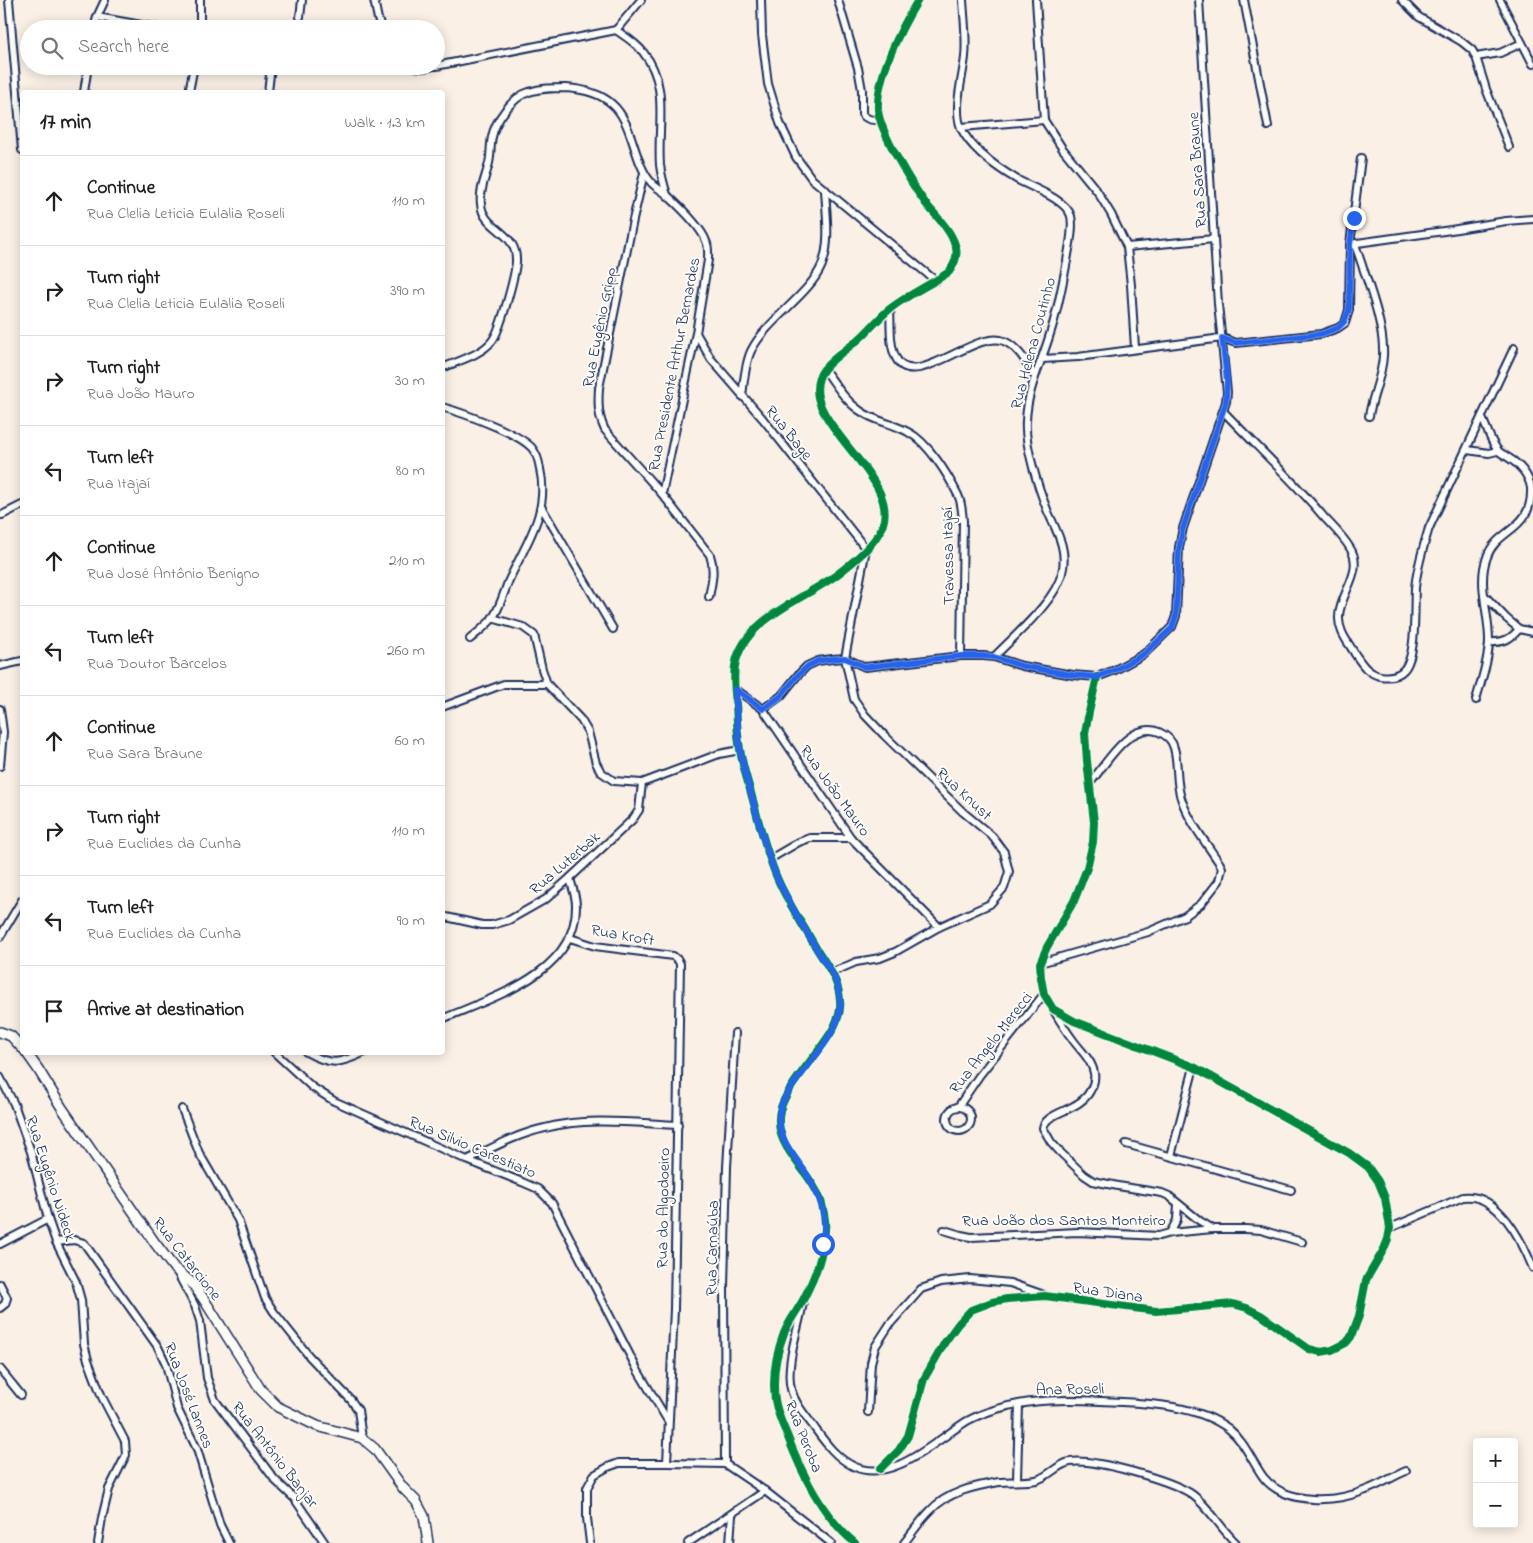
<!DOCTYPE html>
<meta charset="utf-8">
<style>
:root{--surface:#fff;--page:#f6f6f6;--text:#202124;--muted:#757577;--line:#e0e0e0}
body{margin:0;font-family:"Indie Flower",sans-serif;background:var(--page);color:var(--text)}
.controls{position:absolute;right:15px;bottom:15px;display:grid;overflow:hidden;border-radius:5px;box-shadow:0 2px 12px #0003}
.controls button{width:45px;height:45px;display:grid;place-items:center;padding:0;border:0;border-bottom:1px solid var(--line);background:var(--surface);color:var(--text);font:25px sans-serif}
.stop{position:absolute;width:15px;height:15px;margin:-11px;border:4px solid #2563eb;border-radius:50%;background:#fff}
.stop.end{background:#2563eb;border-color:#fff;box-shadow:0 1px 5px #0008}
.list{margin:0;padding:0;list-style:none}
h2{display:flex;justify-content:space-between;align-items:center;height:65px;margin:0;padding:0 20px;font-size:21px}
h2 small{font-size:16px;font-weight:400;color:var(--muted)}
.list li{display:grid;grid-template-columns:32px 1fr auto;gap:15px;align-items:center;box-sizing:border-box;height:90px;padding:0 20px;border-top:1px solid var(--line)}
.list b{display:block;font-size:19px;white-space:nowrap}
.list p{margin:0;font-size:16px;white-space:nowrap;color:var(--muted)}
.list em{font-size:16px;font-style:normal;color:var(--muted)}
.icon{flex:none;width:28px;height:28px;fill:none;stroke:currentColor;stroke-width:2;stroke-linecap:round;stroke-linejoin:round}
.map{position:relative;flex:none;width:1533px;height:1543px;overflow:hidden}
.search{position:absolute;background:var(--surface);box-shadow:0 2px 12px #0003;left:20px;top:20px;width:425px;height:55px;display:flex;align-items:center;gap:12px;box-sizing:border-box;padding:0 18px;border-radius:28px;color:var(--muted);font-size:19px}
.panel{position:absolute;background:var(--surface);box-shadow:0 2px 12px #0003;left:20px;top:90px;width:425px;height:965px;border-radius:5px}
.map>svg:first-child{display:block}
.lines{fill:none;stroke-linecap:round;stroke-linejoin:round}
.street-casing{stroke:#1b2f5e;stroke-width:10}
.secondary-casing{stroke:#1b2f5e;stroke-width:12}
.street{stroke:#fdfcf7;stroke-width:6}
.secondary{stroke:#fdfcf7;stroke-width:9}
.cycleway-casing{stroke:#fdfcf7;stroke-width:11}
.cycleway{stroke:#00873e;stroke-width:8}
.route{stroke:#2563eb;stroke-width:6}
.labels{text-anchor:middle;stroke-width:4;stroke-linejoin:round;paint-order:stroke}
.street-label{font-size:16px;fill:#1b2f5e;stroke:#fdfcf7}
</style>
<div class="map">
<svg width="1533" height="1543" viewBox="0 0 1533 1543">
<rect width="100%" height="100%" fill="#faf0e5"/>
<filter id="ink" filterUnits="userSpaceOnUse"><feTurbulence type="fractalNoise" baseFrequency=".02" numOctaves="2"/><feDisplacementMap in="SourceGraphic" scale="10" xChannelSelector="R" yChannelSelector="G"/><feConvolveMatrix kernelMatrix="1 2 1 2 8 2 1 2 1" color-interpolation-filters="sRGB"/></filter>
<g filter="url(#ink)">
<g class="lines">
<defs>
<g id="street">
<polyline points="9,0 22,150"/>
<polyline points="374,0 378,19 382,29"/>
<polyline points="761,0 762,35 768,84 780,123 796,157 812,179 936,281"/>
<path d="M838,0L858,68L862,90V114C867,120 872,120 879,120"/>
<path d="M963,0C964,19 967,38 965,57C963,77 953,108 961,128C971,149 996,167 1016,179C1030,187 1066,199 1071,216C1074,229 1069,247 1067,261C1062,286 1058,310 1050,334C1041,364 1027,390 1026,421C1024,444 1039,490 1048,512C1057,532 1068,550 1062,573C1055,602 1015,635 994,657"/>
<polyline points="1036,0 1044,120 1062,148 1097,191 1111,214 1127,247 1214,239"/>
<polyline points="1244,0 1268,126"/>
<polyline points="1402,0 1419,17 1462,42 1472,50 1476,57 1486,89 1509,147"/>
<polyline points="1500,0 1533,64"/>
<polyline points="97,17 164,29"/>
<polyline points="300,17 302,0"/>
<polyline points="94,29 97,17 105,0"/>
<polyline points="200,29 200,0"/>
<path d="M616,30C626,37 636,43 643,52C670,85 657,126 660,165C661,175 664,185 667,195"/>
<polyline points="616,30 641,0"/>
<polyline points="1476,57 1500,53 1522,43"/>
<polyline points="412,66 422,68 434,66"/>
<polyline points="436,66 616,30"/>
<polyline points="84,92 88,66"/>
<polyline points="189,92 194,66"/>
<polyline points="268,92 271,66"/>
<polyline points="961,127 1044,120"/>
<path d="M644,173L633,220L599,388C598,404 598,416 605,430L662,494L710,555C715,569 712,582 709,597"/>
<polyline points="1350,244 1451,230 1506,221 1533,219"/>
<path d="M1355,244C1365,276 1385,323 1383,356C1382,377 1372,396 1369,416"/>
<polyline points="1127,247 1131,285 1135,348"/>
<path d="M890,309C891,324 889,345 896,358C913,393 975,329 1004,341C1019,348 1026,362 1034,375"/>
<polyline points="696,333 711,359 763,419 866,549"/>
<polyline points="1042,359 1078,357 1222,338 1236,343 1321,334 1338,328 1345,323 1349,310 1350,244 1361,158"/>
<path d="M442,368C458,361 481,355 492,341C500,332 515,276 516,262C518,231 483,230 481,204C479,190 486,177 489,163C491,155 490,146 492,137C495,121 512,97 529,92C541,88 553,88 566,88C581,89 600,93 612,104C633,122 633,160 650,181C654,187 662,190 667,195C679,206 701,227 706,241C709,247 708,253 708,260L696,333L662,494"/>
<path d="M824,369C835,383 844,400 859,410C873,421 892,423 908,432C928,442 948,475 958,495C962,503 962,512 963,521L961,656"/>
<path d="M742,396C744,381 745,364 751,351C767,319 809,296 822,265C831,242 826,213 825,189"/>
<path d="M442,407C463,413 519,433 532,448C537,454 539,462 540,469C550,512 526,543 509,580C504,592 500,608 492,619C486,626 477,633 470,639"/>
<path d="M1223,411C1256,446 1292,479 1323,516C1332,526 1343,536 1350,548C1365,571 1340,593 1339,616C1338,631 1348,642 1355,654C1362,664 1367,673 1380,676C1392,678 1403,675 1408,663C1416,646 1414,608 1415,588C1417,567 1423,548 1429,528L1514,348"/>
<polyline points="1467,450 1489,453 1497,451"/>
<polyline points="542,508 613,629"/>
<polyline points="2,515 22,505"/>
<polyline points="1485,596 1506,618 1519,629"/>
<polyline points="492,618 523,627 534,635 542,669 547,684"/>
<path d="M1489,642C1503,643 1511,639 1519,629L1533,632"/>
<polyline points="0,666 22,661"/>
<polyline points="735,689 763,709 851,838 939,927"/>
<path d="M1476,700C1481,681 1489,660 1489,640C1489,613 1477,583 1487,557C1497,528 1533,531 1531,488C1529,475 1519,464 1509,458C1505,455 1499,453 1497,449C1490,440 1487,428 1482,418"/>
<polyline points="442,707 504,684 547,684 581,720 588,732 596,763 601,772 614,781 642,783 719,754 740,750"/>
<polyline points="0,709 3,732 0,766"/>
<polyline points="763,709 781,696 797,676 807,666 818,661 832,659 845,658 865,667 961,656 983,656 994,657 1022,666 1073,675 1097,677 1115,670 1144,654 1172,627 1176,616 1179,547 1183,528 1226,402 1227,392 1218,304 1199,0"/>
<polyline points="770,859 799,842 810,838 851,838"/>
<polyline points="442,916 482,925 492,925 509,920 546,899 570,878 633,819 639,810 642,783"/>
<polyline points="0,937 22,900"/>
<polyline points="570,938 595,946 673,956 678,960 680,964 674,1309 667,1463"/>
<path d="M1040,963L1148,932L1185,916L1201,904L1219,881L1222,868L1220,864C1207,844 1190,823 1182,801C1175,784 1179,765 1174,748C1172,740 1166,735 1159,732C1130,720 1106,764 1090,783"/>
<polyline points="833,972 856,962 880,958 895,952 939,927 990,904 1004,888 1009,872 1004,852 992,836 963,812 884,735 865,715 854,699 845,658 866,549"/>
<path d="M1054,1011C1060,1021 1066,1031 1073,1040C1080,1050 1092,1060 1094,1073C1095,1079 1093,1086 1090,1091C1080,1111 1045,1112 1043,1128L1051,1142L1060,1152L1084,1175L1093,1181L1118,1186L1162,1193L1169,1196L1200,1221L1213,1229"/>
<path d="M442,1019C494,997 577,973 576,905C576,896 572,887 570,878"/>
<polyline points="274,1052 312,1087 334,1101 467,1160 522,1182 538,1189 552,1203 638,1371 668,1421"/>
<path d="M306,1052C331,1066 340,1064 365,1052"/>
<polyline points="0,1077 14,1104 31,1152 48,1219 56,1242 76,1282 81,1300 84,1344 88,1360 102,1397 125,1441 126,1455 109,1489 102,1518 98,1543"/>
<circle cx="959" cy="1119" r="12"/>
<polyline points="958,1107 979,1076 1044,994"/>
<polyline points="182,1109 199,1153 238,1220 265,1298 274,1312 309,1356 351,1400 358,1410 362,1438"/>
<polyline points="1126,1144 1291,1190"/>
<polyline points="1171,1156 1194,1067"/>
<path d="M467,1160C492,1148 517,1134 545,1128C588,1117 633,1123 678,1125"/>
<path d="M1390,1228L1463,1197C1498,1192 1522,1241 1533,1268"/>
<polyline points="944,1230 961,1235 971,1237 1078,1232 1159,1236 1170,1233 1213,1229 1246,1229 1261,1230 1302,1242"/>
<polyline points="1170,1233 1177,1220 1178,1204"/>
<polyline points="56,1242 74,1240 84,1243 158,1347 166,1364 177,1408 197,1449 220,1525 229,1543"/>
<polyline points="0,1244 48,1219"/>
<polyline points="177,1272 195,1306 200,1321 207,1378 215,1400 275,1480 294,1498 325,1543"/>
<polyline points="0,1284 7,1298 5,1304 0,1308"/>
<path d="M803,1302C799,1328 785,1364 791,1389C795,1405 808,1418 816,1430C827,1445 837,1458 853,1466C892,1485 936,1440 967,1421C976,1416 987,1412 997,1409C1031,1399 1066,1399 1101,1401C1141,1403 1195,1403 1229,1429C1245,1442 1252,1462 1264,1478C1287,1506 1337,1502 1366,1490C1380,1485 1392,1477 1406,1471"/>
<polyline points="0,1369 21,1395"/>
<polyline points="868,1412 871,1363 875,1347 890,1324 921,1289 941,1282 970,1279 1010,1283 1044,1295"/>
<polyline points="725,1464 724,1286 727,1167 735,1033"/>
<polyline points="880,1469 899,1450 908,1436 924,1379 945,1342 958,1324 971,1310 992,1302 1007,1299 1045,1296 1156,1311 1233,1304 1247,1308 1261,1315 1309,1349 1321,1352 1332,1350 1346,1343 1351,1337 1359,1316 1366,1280 1384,1249 1388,1239 1390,1228 1385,1198 1378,1181 1368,1167 1349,1153 1194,1067 1074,1021 1053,1009 1044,994 1041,978 1040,963 1047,947 1074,901 1087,868 1093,842 1094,822 1087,761 1085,733 1089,712 1097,677"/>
<polyline points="1017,1480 1019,1404"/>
<polyline points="590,1543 587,1518 587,1488 594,1475 608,1467 619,1463 667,1463 725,1464 765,1491 831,1543"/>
<polyline points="688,1543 765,1491"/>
<polyline points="730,1543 732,1515"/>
<path d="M855,1543C822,1516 802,1474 787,1435C782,1424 777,1412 775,1400C772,1377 776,1354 784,1333C789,1321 797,1311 803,1300C815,1277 827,1246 825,1220C824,1213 823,1205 820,1198C809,1169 772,1146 780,1111C786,1086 819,1054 833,1029C836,1022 840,1015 840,1008C842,983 827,966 815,946C803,925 788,903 778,880C766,853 759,822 751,793C747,779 742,764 740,749C737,735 737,719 736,704C735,692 733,678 735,666C743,618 806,599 839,573C852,563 868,550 877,536C917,481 786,419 824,369C833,358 847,349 858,340C870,330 879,317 891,308C909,294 930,285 949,272C954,265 958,257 956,248C952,231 937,217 926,204C912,185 880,132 878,110C876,77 901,28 918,0"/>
<path d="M904,1543C913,1532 920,1521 930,1511C947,1492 975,1486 999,1482C1010,1481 1027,1482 1036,1480C1049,1477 1057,1464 1070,1462C1093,1458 1169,1480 1190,1493C1208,1505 1220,1528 1236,1543"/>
</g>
<g id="secondary">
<polyline points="0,1032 11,1036 22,1048"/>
<polyline points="26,1052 38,1069 62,1108 155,1243 174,1268 192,1283 203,1298 261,1390 278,1407 317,1426 362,1438 375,1449 403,1488 416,1501 424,1516 428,1543"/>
</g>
</defs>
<use href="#street" class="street-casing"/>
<use href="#secondary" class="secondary-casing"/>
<use href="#street" class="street"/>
<use href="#secondary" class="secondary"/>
<defs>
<g id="cycleway">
<polyline points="880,1469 899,1450 908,1436 924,1379 945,1342 958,1324 971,1310 992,1302 1007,1299 1045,1296 1156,1311 1233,1304 1247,1308 1261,1315 1309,1349 1321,1352 1332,1350 1346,1343 1351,1337 1359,1316 1366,1280 1384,1249 1388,1239 1390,1228 1385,1198 1378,1181 1368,1167 1349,1153 1194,1067 1074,1021 1053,1009 1044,994 1041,978 1040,963 1047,947 1074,901 1087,868 1093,842 1094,822 1087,761 1085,733 1089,712 1097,677"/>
<path d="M855,1543C822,1516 802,1474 787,1435C782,1424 777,1412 775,1400C772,1377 776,1354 784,1333C789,1321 797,1311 803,1300C815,1277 827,1246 825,1220C824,1213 823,1205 820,1198C809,1169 772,1146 780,1111C786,1086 819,1054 833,1029C836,1022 840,1015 840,1008C842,983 827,966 815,946C803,925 788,903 778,880C766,853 759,822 751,793C747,779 742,764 740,749C737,735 737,719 736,704C735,692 733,678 735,666C743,618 806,599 839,573C852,563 868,550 877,536C917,481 786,419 824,369C833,358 847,349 858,340C870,330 879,317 891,308C909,294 930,285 949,272C954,265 958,257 956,248C952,231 937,217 926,204C912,185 880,132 878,110C876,77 901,28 918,0"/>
</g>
</defs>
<use href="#cycleway" class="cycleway-casing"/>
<use href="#cycleway" class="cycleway"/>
</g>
</g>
<g class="lines" filter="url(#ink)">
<path class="route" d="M823,1244C828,1214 820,1195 804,1170C792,1153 780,1141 779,1120C778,1107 786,1095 793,1085C807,1066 839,1032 840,1008C841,1004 840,998 839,993C837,977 827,966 819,953C805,930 790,905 778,880C766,853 759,823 751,794C747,779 742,764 740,749C737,730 737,709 735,689L763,709L781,696L797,676L808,666L818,661L832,659L845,658L865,667L961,656H983L994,657L1022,666L1073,675L1097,677L1115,670L1144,654L1172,628L1176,616L1179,548L1183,528L1226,402L1227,380L1222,338L1236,343L1321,334L1338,328L1344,322L1349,310L1350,244L1354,218"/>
</g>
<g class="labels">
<g class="street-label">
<text transform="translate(1196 170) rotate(-94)" y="6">Rua Sara Braune</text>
<text transform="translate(598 327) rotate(-79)" y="6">Rua Eugênio Gripp</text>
<text transform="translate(1032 343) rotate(-75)" y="6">Rua Helena Coutinho</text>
<text transform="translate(673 364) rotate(-79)" y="6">Rua Presidente Arthur Bernardes</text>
<text transform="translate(790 432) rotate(51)" y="6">Rua Bage</text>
<text transform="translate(947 556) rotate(-91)" y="6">Travessa Itajaí</text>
<text transform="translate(836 790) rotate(54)" y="6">Rua João Mauro</text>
<text transform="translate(965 793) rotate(43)" y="6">Rua Knust</text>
<text transform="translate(564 862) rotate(-41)" y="6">Rua Luterbak</text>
<text transform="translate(623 934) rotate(10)" y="6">Rua Kroft</text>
<text transform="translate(990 1042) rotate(-52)" y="6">Rua Angelo Merecci</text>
<text transform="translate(473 1146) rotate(23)" y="6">Rua Silvio Carestiato</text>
<text transform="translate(52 1178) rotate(72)" y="6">Rua Eugênio Nideck</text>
<text transform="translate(662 1208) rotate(-89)" y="6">Rua do Algodoeiro</text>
<text x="1064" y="1225">Rua João dos Santos Monteiro</text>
<text transform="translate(711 1248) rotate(-89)" y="6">Rua Carnaúba</text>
<text transform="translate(188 1258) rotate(52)" y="6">Rua Catarcione</text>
<text transform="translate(1108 1291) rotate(8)" y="6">Rua Diana</text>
<text transform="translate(1070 1388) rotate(-1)" y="6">Ana Roseli</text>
<text transform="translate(190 1395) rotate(69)" y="6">Rua José Lannes</text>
<text transform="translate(805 1436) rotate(68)" y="6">Rua Peroba</text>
<text transform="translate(276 1454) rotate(52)" y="6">Rua Antônio Banjar</text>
</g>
</g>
</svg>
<div class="controls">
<button>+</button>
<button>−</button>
</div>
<div class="stop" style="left:823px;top:1244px"></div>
<div class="stop end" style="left:1354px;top:218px"></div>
<div class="search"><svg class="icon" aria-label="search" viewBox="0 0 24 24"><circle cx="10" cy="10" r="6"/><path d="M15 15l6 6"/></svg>Search here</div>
<section class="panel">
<h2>17 min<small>Walk · 1.3 km</small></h2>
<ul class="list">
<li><svg class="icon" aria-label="ahead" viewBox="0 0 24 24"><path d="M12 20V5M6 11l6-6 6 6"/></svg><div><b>Continue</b><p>Rua Clelia Leticia Eulalia Roseli</p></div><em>110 m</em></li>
<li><svg class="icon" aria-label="right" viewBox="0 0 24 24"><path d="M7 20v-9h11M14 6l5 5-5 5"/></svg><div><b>Turn right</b><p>Rua Clelia Leticia Eulalia Roseli</p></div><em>390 m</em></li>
<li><svg class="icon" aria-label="right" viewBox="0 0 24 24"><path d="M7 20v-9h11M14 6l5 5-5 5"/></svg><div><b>Turn right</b><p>Rua João Mauro</p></div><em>30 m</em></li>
<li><svg class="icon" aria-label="left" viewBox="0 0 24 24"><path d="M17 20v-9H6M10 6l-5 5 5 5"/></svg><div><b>Turn left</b><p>Rua Itajaí</p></div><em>80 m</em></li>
<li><svg class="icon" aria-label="ahead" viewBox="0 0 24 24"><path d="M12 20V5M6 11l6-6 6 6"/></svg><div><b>Continue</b><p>Rua José Antônio Benigno</p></div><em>210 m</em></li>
<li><svg class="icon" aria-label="left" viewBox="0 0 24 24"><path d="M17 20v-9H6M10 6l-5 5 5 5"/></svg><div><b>Turn left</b><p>Rua Doutor Barcelos</p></div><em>260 m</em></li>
<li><svg class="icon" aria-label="ahead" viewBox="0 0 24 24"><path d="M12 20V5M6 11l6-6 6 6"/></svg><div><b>Continue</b><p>Rua Sara Braune</p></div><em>60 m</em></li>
<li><svg class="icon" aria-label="right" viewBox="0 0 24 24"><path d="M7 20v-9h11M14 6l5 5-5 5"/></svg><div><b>Turn right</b><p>Rua Euclides da Cunha</p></div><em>110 m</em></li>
<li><svg class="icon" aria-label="left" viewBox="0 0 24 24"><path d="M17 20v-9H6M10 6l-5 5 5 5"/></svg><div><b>Turn left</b><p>Rua Euclides da Cunha</p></div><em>90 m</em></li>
<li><svg class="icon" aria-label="arrive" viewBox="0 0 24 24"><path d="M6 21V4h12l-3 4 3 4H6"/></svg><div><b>Arrive at destination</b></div></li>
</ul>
</section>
</div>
